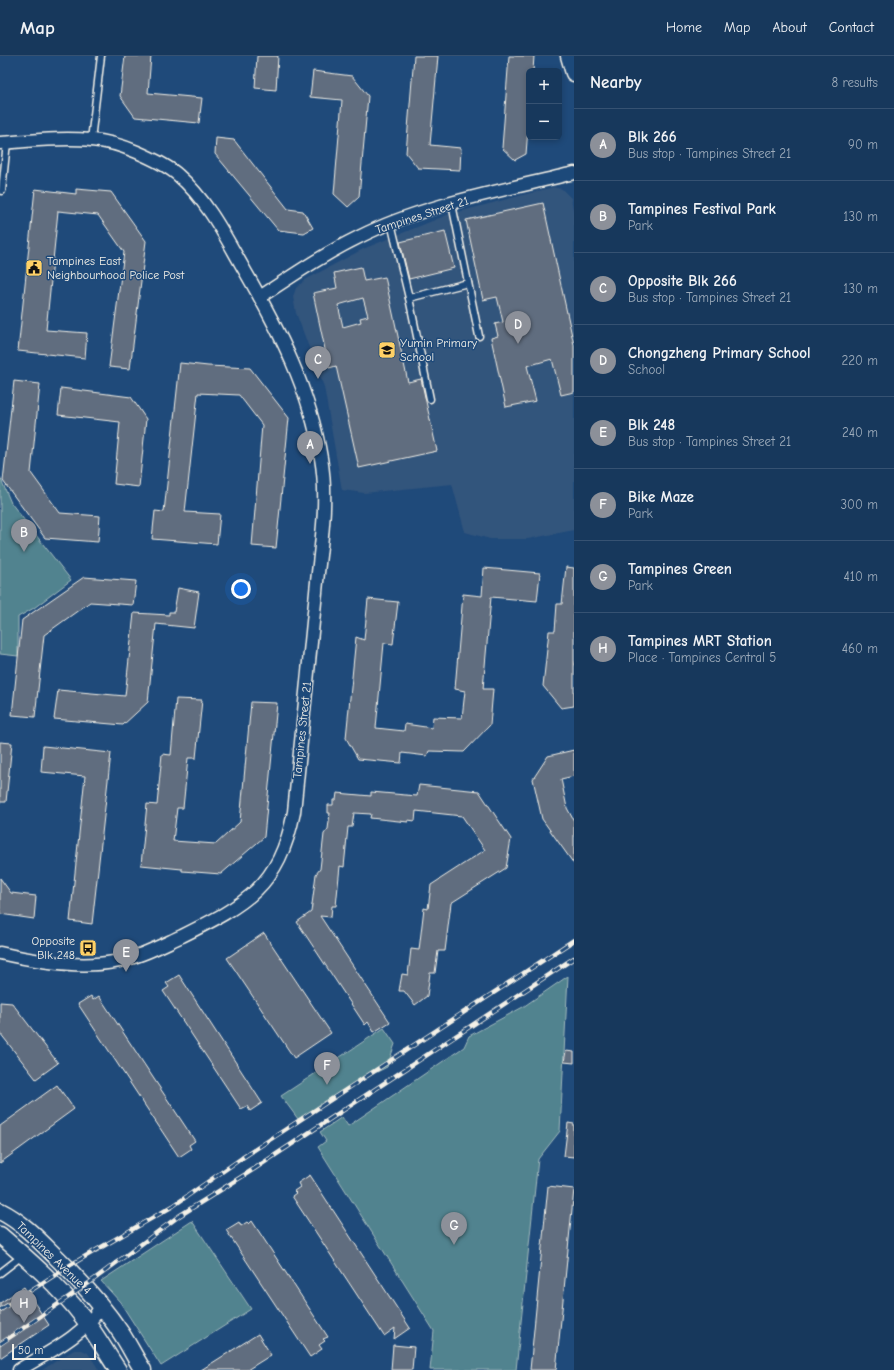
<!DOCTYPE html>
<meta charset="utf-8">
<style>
:root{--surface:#17385c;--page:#244365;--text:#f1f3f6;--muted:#9eacbb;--line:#365272;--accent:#8c9099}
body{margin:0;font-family:"Comic Neue",sans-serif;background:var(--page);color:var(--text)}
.controls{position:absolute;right:12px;top:12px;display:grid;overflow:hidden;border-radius:6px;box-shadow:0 2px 6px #0003}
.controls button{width:36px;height:36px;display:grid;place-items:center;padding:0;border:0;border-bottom:1px solid var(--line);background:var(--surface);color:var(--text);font:20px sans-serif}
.scale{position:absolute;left:12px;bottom:10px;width:84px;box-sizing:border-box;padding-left:4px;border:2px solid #f4f1e8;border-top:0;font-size:11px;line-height:14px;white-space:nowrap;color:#f4f1e8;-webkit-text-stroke:3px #1f4a7a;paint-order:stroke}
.you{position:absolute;left:241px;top:533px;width:14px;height:14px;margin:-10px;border:3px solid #fff;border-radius:50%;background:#1a73e8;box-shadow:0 0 0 6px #1a73e833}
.badge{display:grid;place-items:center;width:26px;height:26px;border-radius:50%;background:var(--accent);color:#fff;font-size:13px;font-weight:700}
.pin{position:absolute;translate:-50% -33px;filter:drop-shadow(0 1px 2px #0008)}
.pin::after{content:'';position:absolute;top:21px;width:14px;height:12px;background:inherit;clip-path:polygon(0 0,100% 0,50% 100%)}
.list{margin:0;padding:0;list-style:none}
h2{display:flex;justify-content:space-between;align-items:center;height:52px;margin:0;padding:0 16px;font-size:17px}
h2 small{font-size:13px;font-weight:400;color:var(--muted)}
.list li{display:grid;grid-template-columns:26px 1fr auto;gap:12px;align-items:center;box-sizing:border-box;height:72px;padding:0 16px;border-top:1px solid var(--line)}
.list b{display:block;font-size:15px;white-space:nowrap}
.list p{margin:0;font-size:13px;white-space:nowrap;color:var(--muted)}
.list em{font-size:13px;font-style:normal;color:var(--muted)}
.map{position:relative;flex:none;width:574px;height:1314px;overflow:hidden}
header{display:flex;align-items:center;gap:24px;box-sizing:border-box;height:56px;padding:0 20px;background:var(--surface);border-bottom:1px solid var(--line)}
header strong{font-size:19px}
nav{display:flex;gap:22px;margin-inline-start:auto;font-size:14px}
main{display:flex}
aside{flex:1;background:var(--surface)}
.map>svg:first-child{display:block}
.built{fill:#32547c}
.green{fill:#51838f;stroke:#a2babc}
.building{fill:#606d7f;stroke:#f4f1e8;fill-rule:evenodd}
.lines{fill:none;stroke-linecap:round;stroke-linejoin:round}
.service-casing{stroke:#f4f1e8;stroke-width:9}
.minor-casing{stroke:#f4f1e8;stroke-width:15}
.secondary-casing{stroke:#f4f1e8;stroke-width:19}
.service{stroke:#1f4a7a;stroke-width:6}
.minor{stroke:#1f4a7a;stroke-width:12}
.secondary{stroke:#1f4a7a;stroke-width:16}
.rail-casing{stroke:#f4f1e8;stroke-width:4.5}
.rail{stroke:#1f4a7a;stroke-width:3;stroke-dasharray:9;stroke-linecap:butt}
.labels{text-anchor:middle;stroke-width:3;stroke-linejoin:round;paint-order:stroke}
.street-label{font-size:12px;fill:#f4f1e8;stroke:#1f4a7a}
.poi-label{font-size:12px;fill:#f4f1e8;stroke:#1f4a7a;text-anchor:start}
</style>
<header>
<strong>Map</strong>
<nav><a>Home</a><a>Map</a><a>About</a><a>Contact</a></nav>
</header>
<main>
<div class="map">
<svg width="574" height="1314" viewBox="0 0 574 1314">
<rect width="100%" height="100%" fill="#1f4a7a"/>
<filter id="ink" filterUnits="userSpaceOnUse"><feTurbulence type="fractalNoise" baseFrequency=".025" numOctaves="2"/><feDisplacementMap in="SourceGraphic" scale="8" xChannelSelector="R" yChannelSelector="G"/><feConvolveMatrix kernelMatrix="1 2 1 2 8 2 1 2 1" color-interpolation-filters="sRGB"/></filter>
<g filter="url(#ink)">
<g class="built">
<polygon points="553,131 562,133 571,142 574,158 574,474 528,483 490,483 465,476 452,428 364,437 342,434 324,331 296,257 293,241 296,232 305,224 363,193 447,159"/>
<polygon points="74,1294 82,1294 88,1297 99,1314 42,1314"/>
</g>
<g class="green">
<polygon points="0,421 11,447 71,524 34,552 18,561 18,600 0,598"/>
<polygon points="568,920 560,1075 538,1103 516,1314 430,1314 434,1275 318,1091 326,1085 320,1076 342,1061 348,1070 464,991 469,980 523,951"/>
<polygon points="384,972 395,988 387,1011 375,1017 298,1063 281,1040"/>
<polygon points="192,1165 251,1253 161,1310 120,1246 101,1225"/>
</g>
<g class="building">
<polygon points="125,0 151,0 148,37 202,42 199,67 135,61 120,40"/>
<polygon points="257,0 278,0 276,34 255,32"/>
<polygon points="414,0 438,0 430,89 461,92 460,114 418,112 406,97"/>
<polygon points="509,0 534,0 533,15 529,15 529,60 526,98 515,104 502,92"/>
<polygon points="313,15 352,20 368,40 359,141 348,151 334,138 342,44 310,41"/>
<polygon points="216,82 234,84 288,153 303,155 313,172 304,177 278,174 215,98"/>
<polygon points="35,133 76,138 76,133 111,136 146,185 130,313 109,311 124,196 98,159 58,155 46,274 87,277 85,302 18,295"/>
<polygon points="543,147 574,289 574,336 561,339 552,303 527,310 536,345 506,351 491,282 498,280 495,268 503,266 497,241 483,244 466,164"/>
<polygon points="445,175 454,212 409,223 400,186"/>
<path d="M361,211L364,225L385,221L408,326L421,323L437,395L359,412L336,310L329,312L313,237L337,232L334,217ZM363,242L368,260L360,262L361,266L343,271L338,249Z"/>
<polygon points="180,307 208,310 250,312 289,362 276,492 252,490 262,369 239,339 198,337 185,456 220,458 217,488 152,483 155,455 164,456"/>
<polygon points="14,325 40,328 31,417 60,457 100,460 98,486 45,482 3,425"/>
<polygon points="61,332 131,341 146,363 139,431 114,428 120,366 58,359"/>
<polygon points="566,511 574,512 574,650 561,652 543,630 549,575 555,575 557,548 562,548"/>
<polygon points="484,512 540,517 537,545 491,541 483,633 493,633 490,669 464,696 429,695 427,700 402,697 401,707 358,703 346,682 356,581 364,584 368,543 398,546 393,588 384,587 376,672 404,675 405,668 432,672 433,661 462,662 465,635 455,633 463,538 482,540"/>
<polygon points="84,521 136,525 133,549 90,546 44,579 35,661 12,659 22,564"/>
<polygon points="178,532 199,536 194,572 156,568 148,646 123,669 54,663 58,634 125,640 134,557 169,559 169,556 174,556"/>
<polygon points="176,643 202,644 196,702 188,702 183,752 177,752 173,785 216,788 240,766 251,646 277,647 264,781 221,818 182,815 182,813 141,809 147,748 157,749 162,698 171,699"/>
<polygon points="0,686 12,687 6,746 0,746"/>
<polygon points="43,690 111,697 92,868 70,865 85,720 41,716"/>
<polygon points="574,694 574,720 561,723 567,752 574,765 574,808 542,763 533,723 548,700"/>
<polygon points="419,729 479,735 511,783 506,812 451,847 445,895 438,895 435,917 430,917 427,940 415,949 404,935 399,935 402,918 408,919 411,893 419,894 424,852 428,853 431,829 485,794 462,760 416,755 415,765 408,764 408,766 370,762 371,758 354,757 352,771 348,771 344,811 340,810 336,850 332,850 331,861 320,860 390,966 374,976 368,966 365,969 297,866 311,856 316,818 320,813 324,778 328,773 330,757 328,757 328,749 333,749 333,744 336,744 337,737 371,740 371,736 417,740"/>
<polygon points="0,822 11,837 36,840 34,863 0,858"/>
<polygon points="264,877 331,977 294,1002 227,902"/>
<polygon points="179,919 262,1047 250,1055 247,1050 241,1053 163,935 169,931 166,927"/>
<polygon points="91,940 93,944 99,940 195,1085 189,1089 191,1093 179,1101 78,948"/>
<polygon points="0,946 12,947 58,1007 36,1023 0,977"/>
<polygon points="566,995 574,996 574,1007 564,1006"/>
<polygon points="57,1029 74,1053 0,1107 0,1070"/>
<polygon points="568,1067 574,1068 574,1101 564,1100"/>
<polygon points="310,1119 410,1272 394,1283 395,1272 384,1280 292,1140 296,1137 294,1135 300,1131 298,1127"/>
<polygon points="548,1130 574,1133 556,1314 530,1314"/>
<polygon points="252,1165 328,1281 323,1283 325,1285 319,1289 322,1293 310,1301 226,1174 239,1166 241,1170 247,1166 249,1168"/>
<polygon points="24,1231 49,1269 0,1302 0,1247"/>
<polygon points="258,1278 271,1299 247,1314 201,1314"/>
<polygon points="393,1289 414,1291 412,1314 391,1314"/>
</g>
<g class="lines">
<defs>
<g id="service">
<polyline points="91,84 101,0"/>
<polyline points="2,135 7,86"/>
<polyline points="452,148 479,280"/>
<polyline points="391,167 409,242 430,343"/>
<polyline points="409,242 468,227"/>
<polyline points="0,1217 22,1200"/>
</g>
<g id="minor">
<path d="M0,87C30,85 61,81 91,84C107,85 123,90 137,96C151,102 167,109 178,119C208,145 226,182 245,215C279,274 310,334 321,402C329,447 320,492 316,536C308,610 301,683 294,756C279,831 246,848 182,880C160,890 138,902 114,906C80,912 34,905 0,897"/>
<path d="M260,241C292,220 324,198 359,181C422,149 505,134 574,117"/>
<path d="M19,1314C45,1298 86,1279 101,1250"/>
</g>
<g id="secondary">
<polyline points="569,0 574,17"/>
<path d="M0,1155C20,1165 35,1180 50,1195C76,1220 101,1247 121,1277C129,1289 135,1302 143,1314"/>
<path d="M0,1179C29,1204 58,1229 82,1260C95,1277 106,1296 118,1314"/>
</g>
</defs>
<use href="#service" class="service-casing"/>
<use href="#minor" class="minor-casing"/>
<use href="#secondary" class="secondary-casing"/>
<use href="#service" class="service"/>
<use href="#minor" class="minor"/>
<use href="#secondary" class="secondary"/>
<defs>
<g id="rail">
<polyline points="0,1254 72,1208 173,1150 242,1102 574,884"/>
<polyline points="0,1288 89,1227 179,1160 254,1113 574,902"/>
</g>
</defs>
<use href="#rail" class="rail-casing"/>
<use href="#rail" class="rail"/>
</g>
</g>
<defs>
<symbol id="civic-square" viewBox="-11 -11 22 22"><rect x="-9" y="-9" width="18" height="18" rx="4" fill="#ffd166" stroke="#1f4a7a"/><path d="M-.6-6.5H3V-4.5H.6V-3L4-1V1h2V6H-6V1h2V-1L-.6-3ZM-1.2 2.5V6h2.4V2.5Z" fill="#111"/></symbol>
<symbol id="school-square" viewBox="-11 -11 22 22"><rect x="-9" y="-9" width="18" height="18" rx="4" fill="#ffd166" stroke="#1f4a7a"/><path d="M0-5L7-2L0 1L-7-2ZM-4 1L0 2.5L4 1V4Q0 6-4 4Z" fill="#111"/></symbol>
<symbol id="bus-square" viewBox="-11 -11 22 22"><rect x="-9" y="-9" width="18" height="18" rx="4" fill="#ffd166" stroke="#1f4a7a"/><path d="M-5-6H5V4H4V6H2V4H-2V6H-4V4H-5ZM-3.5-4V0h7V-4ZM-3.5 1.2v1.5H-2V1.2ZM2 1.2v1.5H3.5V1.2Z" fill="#111"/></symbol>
</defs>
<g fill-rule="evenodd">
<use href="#civic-square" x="24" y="202" width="20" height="20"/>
<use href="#school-square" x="377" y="284" width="20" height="20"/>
<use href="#bus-square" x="78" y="882" width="20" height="20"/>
</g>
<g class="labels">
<g class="street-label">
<text transform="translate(422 159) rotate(-18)" y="4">Tampines Street 21</text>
<text transform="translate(302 674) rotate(-84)" y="4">Tampines Street 21</text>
<text transform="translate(54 1202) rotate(44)" y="4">Tampines Avenue 4</text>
</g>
<g class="poi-label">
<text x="47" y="209">Tampines East<tspan x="47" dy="14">Neighbourhood Police Post</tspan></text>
<text x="400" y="291">Yumin Primary<tspan x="400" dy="14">School</tspan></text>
<text x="75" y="889" text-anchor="end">Opposite<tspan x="75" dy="14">Blk 248</tspan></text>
</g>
</g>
</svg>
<div class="controls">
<button>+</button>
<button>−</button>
</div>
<div class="scale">50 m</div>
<div class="you"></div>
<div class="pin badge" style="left:310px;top:408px">A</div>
<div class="pin badge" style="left:24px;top:496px">B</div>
<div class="pin badge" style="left:318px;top:323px">C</div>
<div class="pin badge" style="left:518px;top:288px">D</div>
<div class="pin badge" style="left:126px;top:916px">E</div>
<div class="pin badge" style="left:327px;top:1029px">F</div>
<div class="pin badge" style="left:454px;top:1189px">G</div>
<div class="pin badge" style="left:24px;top:1267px">H</div>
</div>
<aside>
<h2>Nearby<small>8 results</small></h2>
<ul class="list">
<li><span class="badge">A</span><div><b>Blk 266</b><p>Bus stop · Tampines Street 21</p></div><em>90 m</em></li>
<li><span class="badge">B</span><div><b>Tampines Festival Park</b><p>Park</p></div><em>130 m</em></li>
<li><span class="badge">C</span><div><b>Opposite Blk 266</b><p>Bus stop · Tampines Street 21</p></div><em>130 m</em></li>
<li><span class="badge">D</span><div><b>Chongzheng Primary School</b><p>School</p></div><em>220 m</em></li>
<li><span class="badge">E</span><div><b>Blk 248</b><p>Bus stop · Tampines Street 21</p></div><em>240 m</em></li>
<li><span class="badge">F</span><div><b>Bike Maze</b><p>Park</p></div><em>300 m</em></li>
<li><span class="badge">G</span><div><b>Tampines Green</b><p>Park</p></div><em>410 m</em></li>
<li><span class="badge">H</span><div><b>Tampines MRT Station</b><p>Place · Tampines Central 5</p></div><em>460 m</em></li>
</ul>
</aside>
</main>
